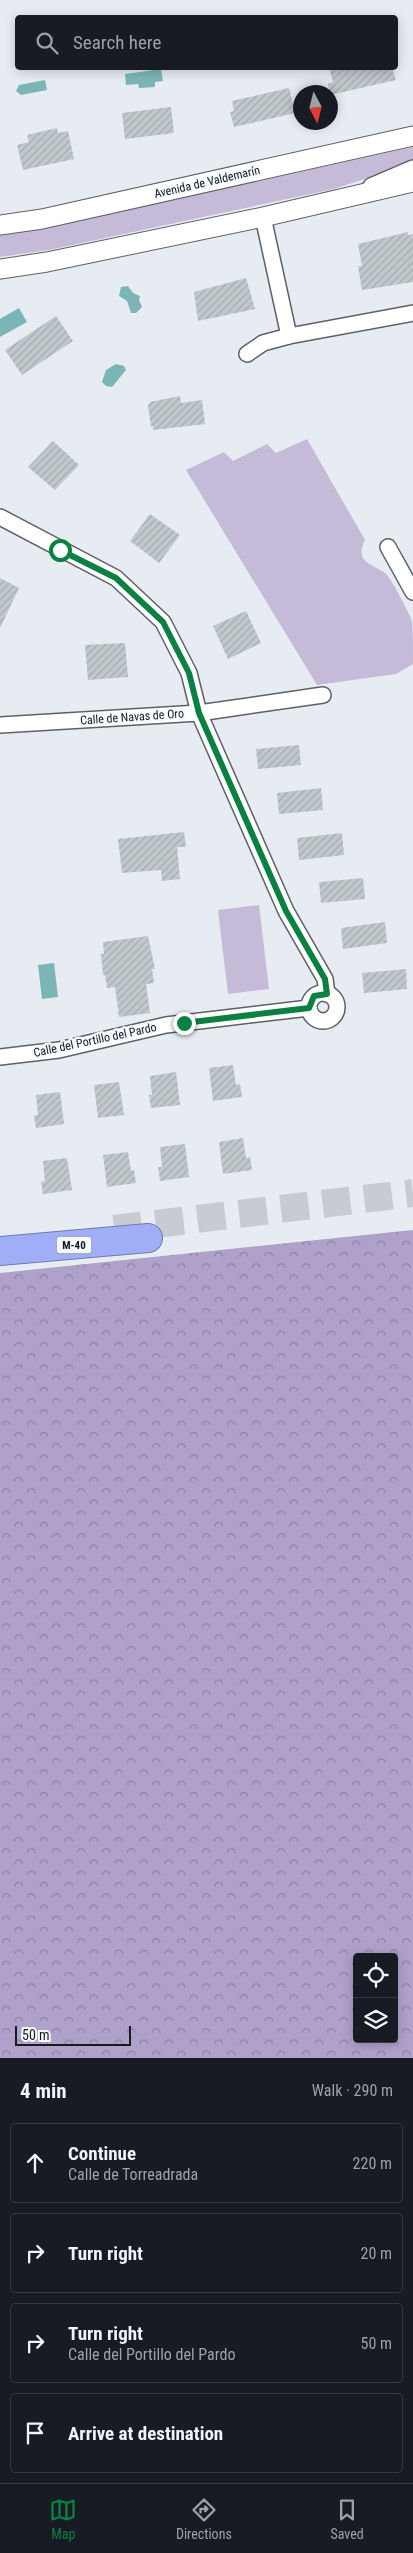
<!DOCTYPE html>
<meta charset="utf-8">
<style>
:root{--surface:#171b24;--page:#20242c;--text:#f1f3f6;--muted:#9ea1a6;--line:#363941;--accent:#0b8043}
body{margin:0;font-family:"Roboto Condensed",sans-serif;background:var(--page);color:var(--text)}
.controls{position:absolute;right:15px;bottom:15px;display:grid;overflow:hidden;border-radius:5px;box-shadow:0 2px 12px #0003}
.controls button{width:45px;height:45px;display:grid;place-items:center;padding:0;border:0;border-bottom:1px solid var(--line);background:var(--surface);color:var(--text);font:25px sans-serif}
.compass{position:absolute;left:293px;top:85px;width:45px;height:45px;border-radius:50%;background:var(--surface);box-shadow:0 2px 12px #0003;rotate:173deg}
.scale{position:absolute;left:15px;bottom:12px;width:116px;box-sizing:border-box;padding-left:5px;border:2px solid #17191b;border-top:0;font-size:14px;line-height:18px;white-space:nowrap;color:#17191b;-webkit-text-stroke:4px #f4f9ff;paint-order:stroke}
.stop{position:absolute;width:15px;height:15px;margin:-11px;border:4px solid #0b8043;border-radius:50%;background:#fff}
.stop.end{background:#0b8043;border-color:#fff;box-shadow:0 1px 5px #0008}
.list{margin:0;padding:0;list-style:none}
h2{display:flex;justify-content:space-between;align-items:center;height:65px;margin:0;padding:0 20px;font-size:21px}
h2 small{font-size:16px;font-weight:400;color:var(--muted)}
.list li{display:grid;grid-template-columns:32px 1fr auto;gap:15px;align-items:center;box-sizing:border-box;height:80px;margin:0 10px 10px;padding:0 10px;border:1px solid var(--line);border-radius:5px}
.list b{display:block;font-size:19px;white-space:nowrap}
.list p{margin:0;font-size:16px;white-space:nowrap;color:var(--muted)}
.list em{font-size:16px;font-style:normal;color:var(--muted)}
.icon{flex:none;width:28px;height:28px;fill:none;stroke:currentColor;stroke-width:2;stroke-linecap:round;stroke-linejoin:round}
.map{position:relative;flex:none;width:413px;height:2058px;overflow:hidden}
.search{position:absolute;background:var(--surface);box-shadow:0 2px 12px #0003;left:15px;right:15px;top:15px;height:55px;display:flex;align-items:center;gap:12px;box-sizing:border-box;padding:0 18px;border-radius:5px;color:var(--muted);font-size:19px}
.sheet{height:425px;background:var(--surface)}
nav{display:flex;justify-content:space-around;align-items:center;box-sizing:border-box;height:70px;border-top:1px solid var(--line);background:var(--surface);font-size:14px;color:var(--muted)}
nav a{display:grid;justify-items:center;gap:2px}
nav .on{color:var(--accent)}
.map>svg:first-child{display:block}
.green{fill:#c5bbd8}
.forest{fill:url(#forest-crowns);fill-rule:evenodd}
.water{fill:#7cb5b6}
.building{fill:url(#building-hatch)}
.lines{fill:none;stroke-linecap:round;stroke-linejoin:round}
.motorway-tunnel{stroke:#c7ccd2;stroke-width:28;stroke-dasharray:28 14;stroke-linecap:butt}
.minor-casing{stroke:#5d6166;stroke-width:18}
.tertiary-casing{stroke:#5d6166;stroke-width:21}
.motorway-casing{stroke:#707aaa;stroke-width:30}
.minor{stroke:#fff;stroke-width:15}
.tertiary{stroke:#fff;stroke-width:19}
.motorway{stroke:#a0aef7;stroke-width:28}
.route{stroke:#0b8043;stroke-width:6}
.labels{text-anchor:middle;stroke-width:4.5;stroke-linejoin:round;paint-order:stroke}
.shield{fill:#f4f9ff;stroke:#595c5f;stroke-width:1}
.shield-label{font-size:11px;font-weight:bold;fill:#17191b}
.street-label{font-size:12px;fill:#17191b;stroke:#f4f9ff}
</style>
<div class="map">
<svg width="413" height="2058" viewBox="0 0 413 2058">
<defs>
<pattern id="forest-crowns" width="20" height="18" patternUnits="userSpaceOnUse" patternTransform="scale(1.25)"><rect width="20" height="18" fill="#afa1ca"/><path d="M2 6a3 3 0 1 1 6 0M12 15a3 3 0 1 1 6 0" fill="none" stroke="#8d82a3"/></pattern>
<pattern id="building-hatch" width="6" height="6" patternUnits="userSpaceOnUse" patternTransform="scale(1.25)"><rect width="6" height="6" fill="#c0c8cb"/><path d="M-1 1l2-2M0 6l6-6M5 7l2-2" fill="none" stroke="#a4abae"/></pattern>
</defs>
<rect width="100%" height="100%" fill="#e6ecf2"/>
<g class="green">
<polygon points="413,147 413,163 334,189 49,250 0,257 0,235 45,228"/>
<path d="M307,439L365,540C353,564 375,564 386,574C391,578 409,613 412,621C413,632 413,651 413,664L396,674L317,685L186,470L224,452L233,461L267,444L276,453Z"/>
<polygon points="259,905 269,989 228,994 218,910"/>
</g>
<path class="forest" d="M413,1230V2058H0V1273ZM357,1957H394V2039H357Z"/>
<g class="water">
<polygon points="161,69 163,81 155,82 155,87 139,88 138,84 126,85 125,74"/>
<polygon points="45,80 47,90 21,95 16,91 19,85"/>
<polygon points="128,286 133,293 140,296 139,300 142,307 136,313 131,313 127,301 119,296 121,287"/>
<polygon points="19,308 27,322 0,337 0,319"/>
<polygon points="116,364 124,366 126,370 112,387 106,386 102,382 106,370"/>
<polygon points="54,963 58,997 42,999 38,965"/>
</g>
<g class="building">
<polygon points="329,68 392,68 396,80 330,95 328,84 333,82"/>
<polygon points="289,88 295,113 234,127 230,112 234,111 232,101"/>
<polygon points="171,107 174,133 125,139 122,113"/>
<polygon points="57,128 58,133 68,131 74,159 23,170 17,145 29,142 27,135"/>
<polygon points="408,232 408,235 413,234 413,282 362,290 358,266 362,266 358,244"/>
<polygon points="246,278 255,309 198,321 194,292"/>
<polygon points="56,316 73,341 22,375 5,350"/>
<polygon points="180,396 181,403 202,400 205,424 153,430 153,426 151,426 148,406 150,402"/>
<polygon points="53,441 79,465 55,490 28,467"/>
<polygon points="150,514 180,535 159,563 130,541"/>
<polygon points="0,578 19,588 0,628"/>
<polygon points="246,611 261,643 228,659 213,626"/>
<polygon points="125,643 128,677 88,680 85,645"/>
<polygon points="299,745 301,765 258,769 256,749"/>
<polygon points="321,788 323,810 279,814 277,793"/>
<polygon points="184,832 186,847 177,847 180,879 162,881 161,870 122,873 118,839"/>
<polygon points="342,833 344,855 299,860 297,838"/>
<polygon points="363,878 365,899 321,903 319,882"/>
<polygon points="385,922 387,943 343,949 341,928"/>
<polygon points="148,936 155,969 152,969 154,983 146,984 150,1013 119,1017 115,987 107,988 105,975 103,975 101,954 104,954 103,942"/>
<polygon points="406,969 407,989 364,993 362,973"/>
<polygon points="233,1065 236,1085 240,1084 242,1097 213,1101 209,1068"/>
<polygon points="176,1072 180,1105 151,1108 149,1095 152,1095 150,1076"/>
<polygon points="119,1082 124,1115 98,1118 94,1085"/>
<polygon points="60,1092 64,1124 36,1128 34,1116 38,1115 36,1095"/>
<polygon points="243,1138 246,1158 250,1157 252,1170 223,1174 219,1142"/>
<polygon points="185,1144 189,1177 160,1181 158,1167 162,1167 160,1147"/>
<polygon points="128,1152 131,1171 134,1170 136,1183 107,1187 103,1155"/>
<polygon points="67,1158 72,1190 43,1194 41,1182 45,1181 43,1161"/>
</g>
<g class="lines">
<polyline class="motorway-tunnel" points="114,1229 413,1193"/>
<defs>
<g id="minor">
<polyline points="371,186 413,168"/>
<polyline points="263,217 289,336"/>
<polyline points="247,354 263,343 289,336 413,313"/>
<polyline points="0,517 116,578 163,622 189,673 199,713 286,911 325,979 327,994"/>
<polyline points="388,547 413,592"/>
<polyline points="0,725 199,713 323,695"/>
<circle cx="323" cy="1007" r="14"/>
<polyline points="0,1057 59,1050 166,1025 309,1008"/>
</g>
<g id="tertiary">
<polyline points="0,225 42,219 413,136"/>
<polyline points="0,269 47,262 263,217 413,182"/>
</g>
<polyline id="motorway" points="0,1251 148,1238"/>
</defs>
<use href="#minor" class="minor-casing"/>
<use href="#tertiary" class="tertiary-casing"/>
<use href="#motorway" class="motorway-casing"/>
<use href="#minor" class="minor"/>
<use href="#tertiary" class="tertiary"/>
<use href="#motorway" class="motorway"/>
</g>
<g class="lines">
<polyline class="route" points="60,550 116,578 163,622 189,673 199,713 286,911 325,979 327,994 314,996 309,1008 184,1023"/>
</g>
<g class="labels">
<rect class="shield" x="56.5" y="1236.5" width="35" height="17" rx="4"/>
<g class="shield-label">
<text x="74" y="1249">M-40</text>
</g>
<g class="street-label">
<text transform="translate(207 182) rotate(-13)" y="4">Avenida de Valdemarín</text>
<text transform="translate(132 717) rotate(-4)" y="4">Calle de Navas de Oro</text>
<text transform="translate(95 1040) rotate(-12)" y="4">Calle del Portillo del Pardo</text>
</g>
</g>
</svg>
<div class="controls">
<button><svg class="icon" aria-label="locate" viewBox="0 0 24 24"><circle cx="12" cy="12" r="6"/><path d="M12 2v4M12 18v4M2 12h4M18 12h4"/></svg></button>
<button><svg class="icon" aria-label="layers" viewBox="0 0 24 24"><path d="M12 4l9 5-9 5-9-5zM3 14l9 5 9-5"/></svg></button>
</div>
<svg class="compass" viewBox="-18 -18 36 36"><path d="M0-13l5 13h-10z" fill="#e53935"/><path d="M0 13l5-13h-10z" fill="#9ea1a6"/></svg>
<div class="scale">50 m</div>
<div class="stop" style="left:60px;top:550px"></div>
<div class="stop end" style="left:184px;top:1023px"></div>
<div class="search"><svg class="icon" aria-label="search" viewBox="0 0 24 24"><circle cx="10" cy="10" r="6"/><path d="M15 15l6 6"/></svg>Search here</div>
</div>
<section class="sheet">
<h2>4 min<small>Walk · 290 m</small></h2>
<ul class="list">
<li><svg class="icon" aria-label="ahead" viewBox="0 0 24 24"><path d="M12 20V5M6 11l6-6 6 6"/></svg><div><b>Continue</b><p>Calle de Torreadrada</p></div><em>220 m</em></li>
<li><svg class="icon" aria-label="right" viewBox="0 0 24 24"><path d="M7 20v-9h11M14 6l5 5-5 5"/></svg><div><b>Turn right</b></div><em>20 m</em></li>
<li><svg class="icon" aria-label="right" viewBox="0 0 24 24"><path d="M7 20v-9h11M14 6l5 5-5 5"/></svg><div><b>Turn right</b><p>Calle del Portillo del Pardo</p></div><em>50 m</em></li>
<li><svg class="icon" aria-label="arrive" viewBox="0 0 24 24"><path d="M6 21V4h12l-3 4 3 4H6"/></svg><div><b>Arrive at destination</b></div></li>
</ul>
</section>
<nav>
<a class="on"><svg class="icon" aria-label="map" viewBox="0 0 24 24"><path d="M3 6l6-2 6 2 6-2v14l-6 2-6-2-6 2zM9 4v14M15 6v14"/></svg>Map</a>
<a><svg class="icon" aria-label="directions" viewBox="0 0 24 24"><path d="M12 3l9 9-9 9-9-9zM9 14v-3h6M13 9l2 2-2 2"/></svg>Directions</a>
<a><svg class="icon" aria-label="saved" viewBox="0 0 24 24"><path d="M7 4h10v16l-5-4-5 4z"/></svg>Saved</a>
</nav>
